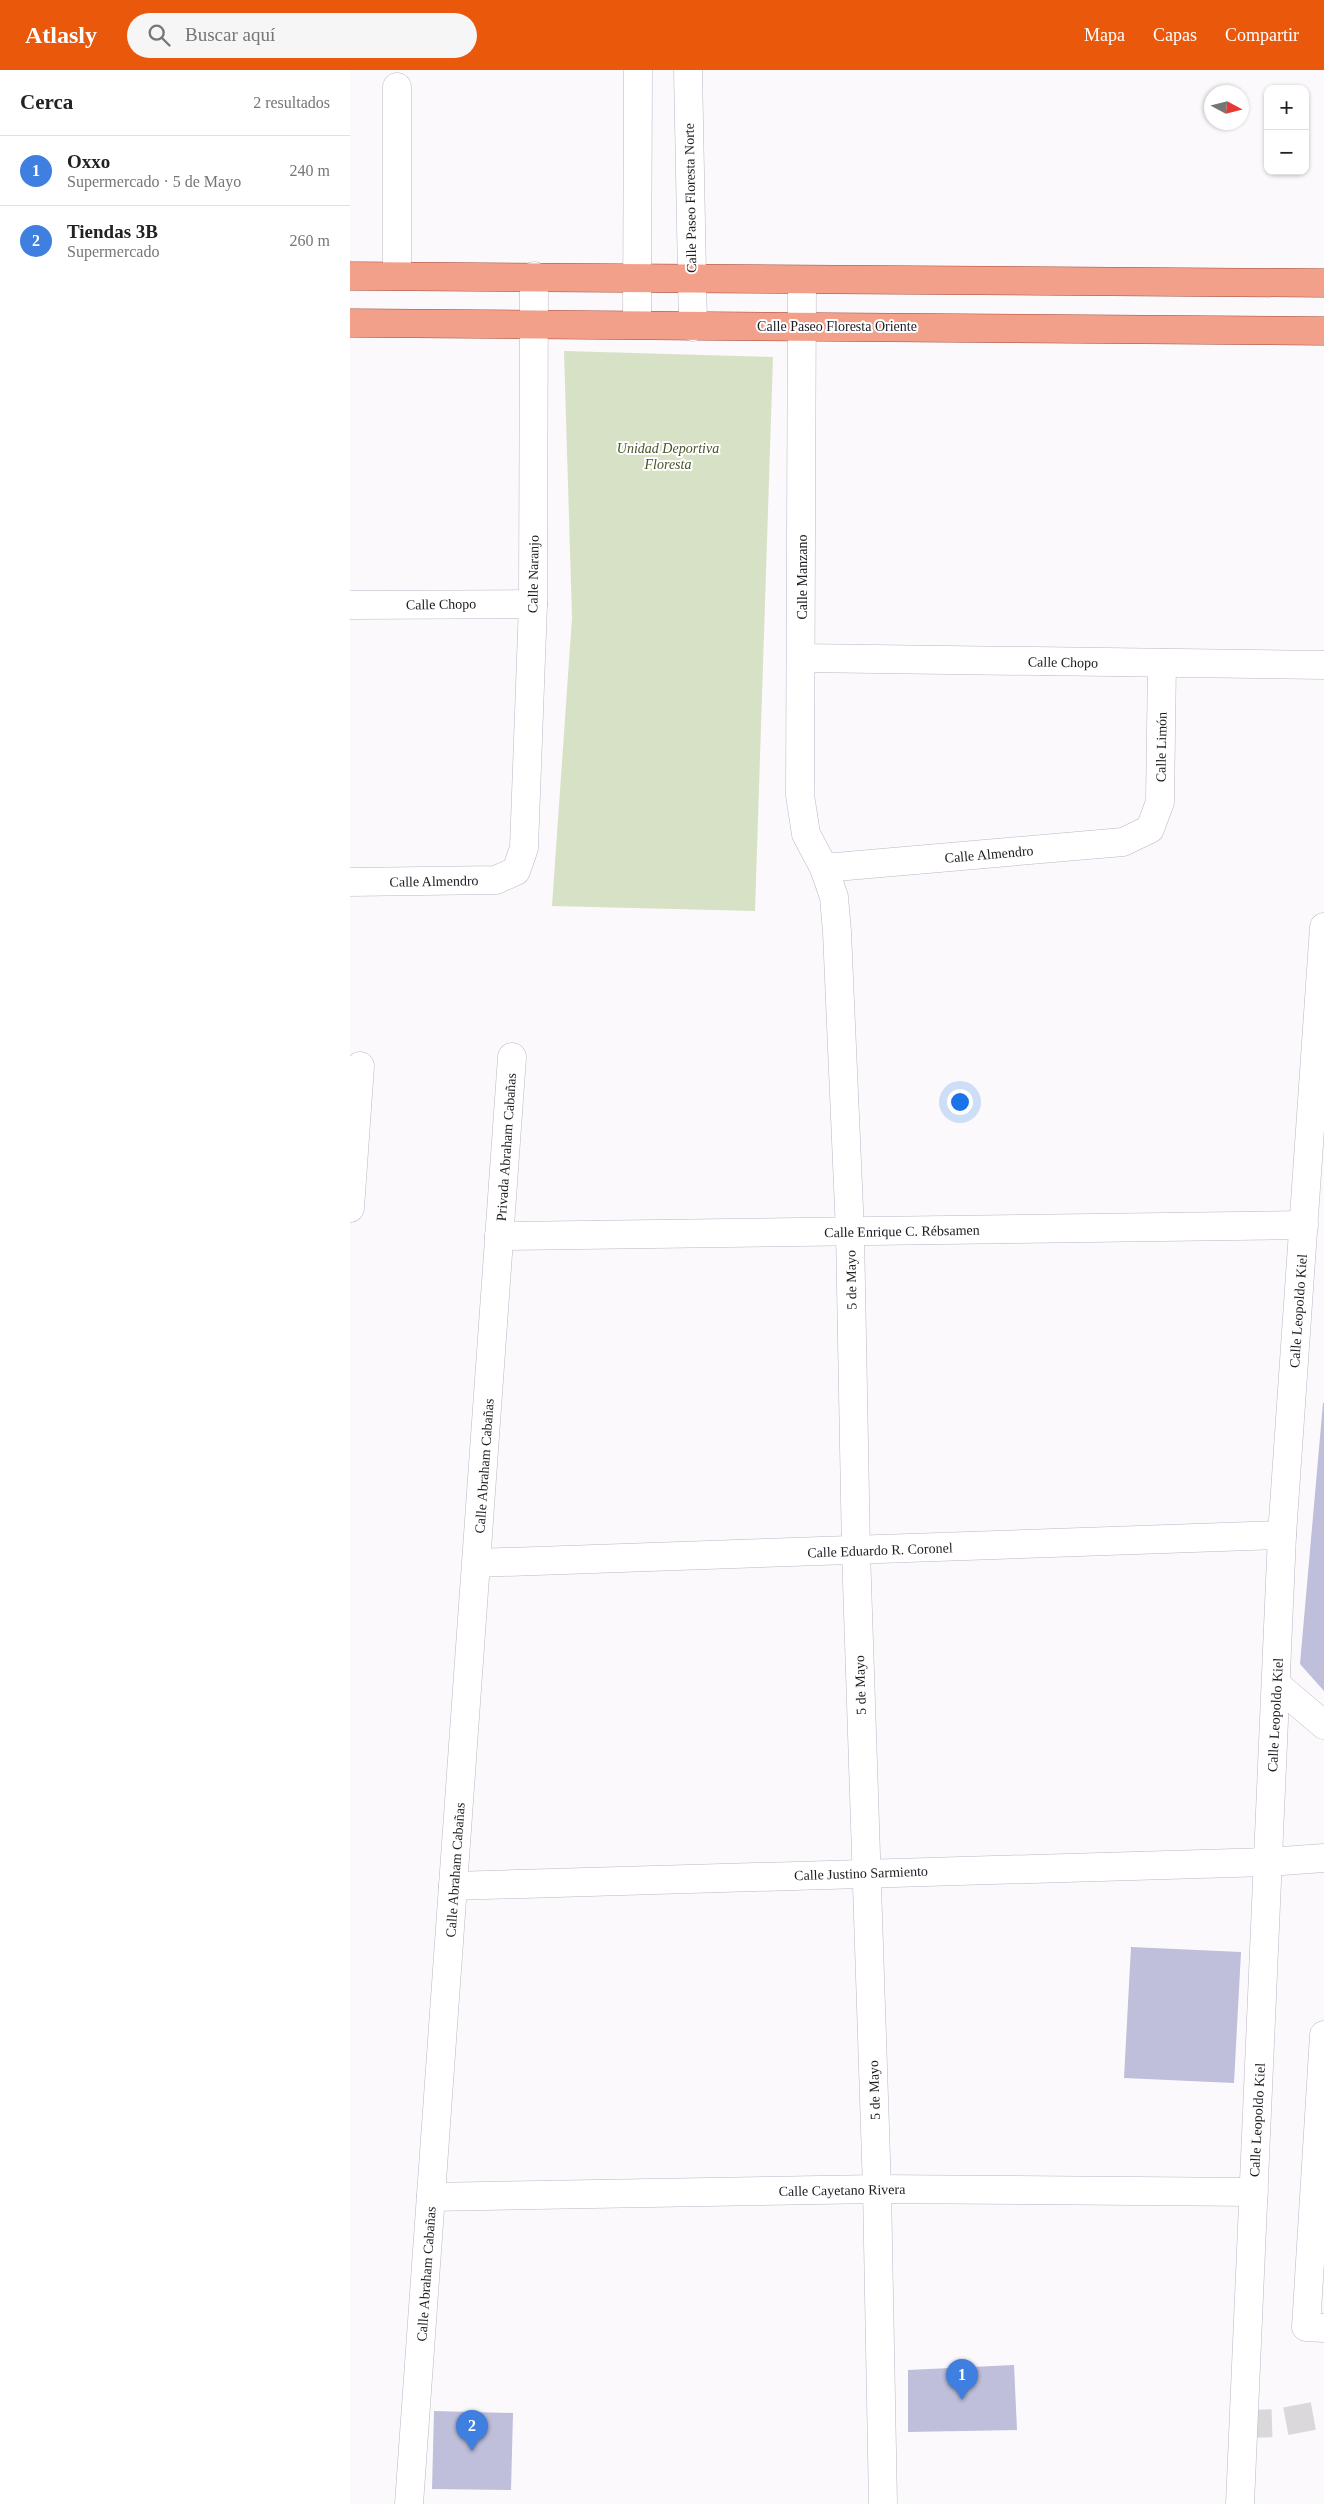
<!DOCTYPE html>
<html lang="es">
<meta charset="utf-8">
<style>
:root{--surface:#fff;--page:#f6f6f6;--text:#222;--muted:#767676;--line:#e0e0e0;--accent:#ea580c}
body{margin:0;font-family:"Times New Roman",serif;background:var(--page);color:var(--text)}
.controls{position:absolute;right:15px;top:15px;display:grid;overflow:hidden;border-radius:10px;box-shadow:0 1px 4px #0004}
.controls button{width:45px;height:45px;display:grid;place-items:center;padding:0;border:0;border-bottom:1px solid var(--line);background:var(--surface);color:var(--text);font:25px sans-serif}
.compass{position:absolute;left:854px;top:15px;width:45px;height:45px;border-radius:50%;background:var(--surface);box-shadow:0 1px 4px #0004;rotate:97deg}
.you{position:absolute;left:609px;top:1031px;width:18px;height:18px;margin:-12px;border:4px solid #fff;border-radius:50%;background:#1a73e8;box-shadow:0 0 0 8px #1a73e833}
.badge{display:grid;place-items:center;width:32px;height:32px;border-radius:50%;background:var(--accent);color:#fff;font-size:16px;font-weight:700}
.pin{position:absolute;translate:-50% -41px;filter:drop-shadow(0 1px 2px #0008)}
.pin::after{content:'';position:absolute;top:26px;width:18px;height:15px;background:inherit;clip-path:polygon(0 0,100% 0,50% 100%)}
.list{margin:0;padding:0;list-style:none}
h2{display:flex;justify-content:space-between;align-items:center;height:65px;margin:0;padding:0 20px;font-size:21px}
h2 small{font-size:16px;font-weight:400;color:var(--muted)}
.list li{display:grid;grid-template-columns:32px 1fr auto;gap:15px;align-items:center;box-sizing:border-box;height:70px;padding:0 20px;border-top:1px solid var(--line)}
.list b{display:block;font-size:19px;white-space:nowrap}
.list p{margin:0;font-size:16px;white-space:nowrap;color:var(--muted)}
.list em{font-size:16px;font-style:normal;color:var(--muted)}
.icon{flex:none;width:28px;height:28px;fill:none;stroke:currentColor;stroke-width:2;stroke-linecap:round;stroke-linejoin:round}
.map{position:relative;flex:none;width:974px;height:2434px;overflow:hidden}
header{display:flex;align-items:center;gap:30px;box-sizing:border-box;height:70px;padding:0 25px;background:var(--accent);color:#fff}
header strong{font-size:24px}
nav{display:flex;gap:28px;margin-inline-start:auto;font-size:18px}
.search{width:350px;height:45px;background:var(--page);display:flex;align-items:center;gap:12px;box-sizing:border-box;padding:0 18px;border-radius:28px;color:var(--muted);font-size:19px}
main{display:flex}
aside{flex:1;background:var(--surface)}
.map>svg:first-child{display:block}
.green{fill:#d7e1c5}
.building{fill:#bfbedb}
.lines{fill:none;stroke-linecap:round;stroke-linejoin:round}
.minor-tunnel{stroke:#dad8db;stroke-width:28;stroke-dasharray:28 14;stroke-linecap:butt}
.minor-casing{stroke:#beb5c6;stroke-width:29}
.major-casing{stroke:#a34833;stroke-width:29}
.minor{stroke:#fff;stroke-width:28}
.major{stroke:#f3a08b;stroke-width:28}
.labels{text-anchor:middle;stroke-width:4;stroke-linejoin:round;paint-order:stroke}
.street-label{font-size:14px;fill:#1e1b21;stroke:#fff}
.park-label{font-size:14px;font-style:italic;fill:#465427;stroke:#fff}
</style>
<header>
<strong>Atlasly</strong>
<div class="search"><svg class="icon" aria-label="search" viewBox="0 0 24 24"><circle cx="10" cy="10" r="6"/><path d="M15 15l6 6"/></svg>Buscar aquí</div>
<nav><a>Mapa</a><a>Capas</a><a>Compartir</a></nav>
</header>
<main>
<aside>
<h2>Cerca<small>2 resultados</small></h2>
<ul class="list">
<li><span class="badge" style="background:#3f7fe0">1</span><div><b>Oxxo</b><p>Supermercado · 5 de Mayo</p></div><em>240 m</em></li>
<li><span class="badge" style="background:#3f7fe0">2</span><div><b>Tiendas 3B</b><p>Supermercado</p></div><em>260 m</em></li>
</ul>
</aside>
<div class="map">
<svg width="974" height="2434" viewBox="0 0 974 2434">
<rect width="100%" height="100%" fill="#fbf9fc"/>
<polygon class="green" points="214,281 423,287 405,841 202,836 222,548"/>
<g class="building">
<polygon points="973,1333 974,1333 974,1621 950,1594"/>
<polygon points="781,1877 891,1882 884,2013 774,2008"/>
<polygon points="664,2295 667,2360 558,2362 558,2300"/>
<polygon points="84,2341 163,2343 161,2420 82,2419"/>
</g>
<g class="lines">
<polyline class="minor-tunnel" points="894,2354 926,2353 974,2344"/>
<defs>
<g id="minor">
<polyline points="338,0 343,257"/>
<polyline points="47,17 47,206"/>
<polyline points="452,210 450,725 456,764 474,798 484,827 487,862 500,1162 506,1481 527,2119 533,2434"/>
<polyline points="287,254 288,0"/>
<polyline points="0,535 183,534"/>
<polyline points="452,588 974,595"/>
<polyline points="474,798 773,772 800,759 810,732 812,593"/>
<polyline points="0,812 146,810 166,801 174,778 183,534 184,206"/>
<polyline points="0,1138 10,996"/>
<polyline points="149,1166 954,1155"/>
<polyline points="127,1493 932,1465"/>
<polyline points="927,1615 974,1655"/>
<polyline points="103,1816 918,1792 974,1788"/>
<polyline points="974,1965 956,2257 974,2258"/>
<polyline points="81,2127 527,2119 904,2122"/>
<polyline points="59,2434 162,987"/>
<polyline points="890,2434 932,1465 974,857"/>
</g>
<g id="major">
<polyline points="0,206 974,213"/>
<polyline points="0,253 974,261"/>
</g>
</defs>
<use href="#minor" class="minor-casing"/>
<use href="#major" class="major-casing"/>
<use href="#minor" class="minor"/>
<use href="#major" class="major"/>
</g>
<g class="labels">
<g class="street-label">
<text transform="translate(340 128) rotate(-91)" y="5">Calle Paseo Floresta Norte</text>
<text x="487" y="261">Calle Paseo Floresta Oriente</text>
<text transform="translate(183 504) rotate(-89)" y="5">Calle Naranjo</text>
<text transform="translate(452 507) rotate(-90)" y="5">Calle Manzano</text>
<text transform="translate(91 534) rotate(-1)" y="5">Calle Chopo</text>
<text transform="translate(713 592) rotate(1)" y="5">Calle Chopo</text>
<text transform="translate(811 677) rotate(-89)" y="5">Calle Limón</text>
<text transform="translate(639 784) rotate(-5)" y="5">Calle Almendro</text>
<text transform="translate(84 811) rotate(-1)" y="5">Calle Almendro</text>
<text transform="translate(156 1077) rotate(-86)" y="5">Privada Abraham Cabañas</text>
<text transform="translate(552 1161) rotate(-1)" y="5">Calle Enrique C. Rébsamen</text>
<text transform="translate(501 1210) rotate(-91)" y="5">5 de Mayo</text>
<text transform="translate(948 1241) rotate(-86)" y="5">Calle Leopoldo Kiel</text>
<text transform="translate(134 1396) rotate(-86)" y="5">Calle Abraham Cabañas</text>
<text transform="translate(530 1480) rotate(-2)" y="5">Calle Eduardo R. Coronel</text>
<text transform="translate(510 1615) rotate(-92)" y="5">5 de Mayo</text>
<text transform="translate(925 1645) rotate(-87)" y="5">Calle Leopoldo Kiel</text>
<text transform="translate(105 1800) rotate(-86)" y="5">Calle Abraham Cabañas</text>
<text transform="translate(511 1803) rotate(-2)" y="5">Calle Justino Sarmiento</text>
<text transform="translate(524 2020) rotate(-92)" y="5">5 de Mayo</text>
<text transform="translate(907 2050) rotate(-87)" y="5">Calle Leopoldo Kiel</text>
<text transform="translate(492 2120) rotate(-1)" y="5">Calle Cayetano Rivera</text>
<text transform="translate(76 2204) rotate(-86)" y="5">Calle Abraham Cabañas</text>
</g>
<g class="park-label">
<text x="318" y="383">Unidad Deportiva<tspan x="318" dy="16">Floresta</tspan></text>
</g>
</g>
</svg>
<div class="controls">
<button>+</button>
<button>−</button>
</div>
<svg class="compass" viewBox="-18 -18 36 36"><path d="M0-13l5 13h-10z" fill="#e53935"/><path d="M0 13l5-13h-10z" fill="#767676"/></svg>
<div class="you"></div>
<div class="pin badge" style="left:612px;top:2330px;background:#3f7fe0">1</div>
<div class="pin badge" style="left:122px;top:2381px;background:#3f7fe0">2</div>
</div>
</main>
